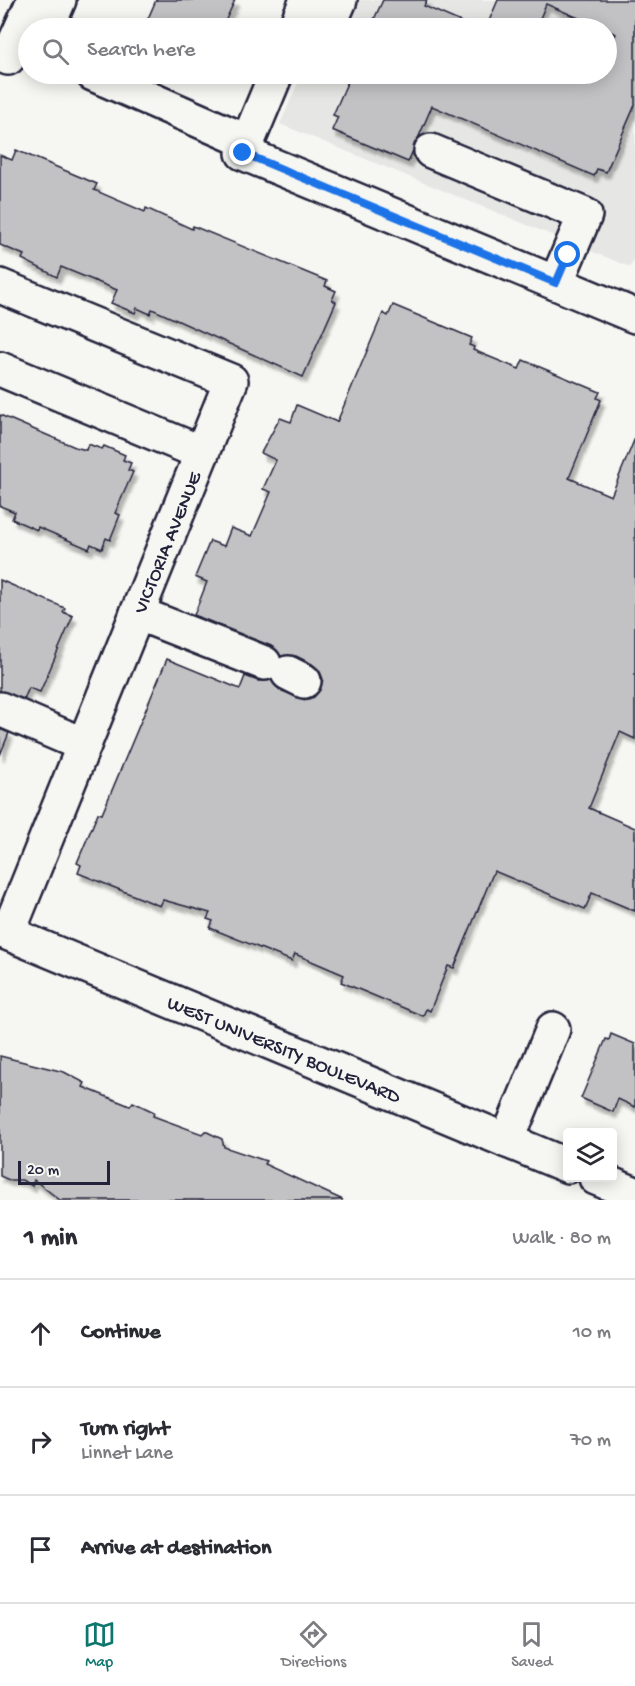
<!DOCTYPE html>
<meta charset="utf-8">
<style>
:root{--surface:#fff;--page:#f2f2f3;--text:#2b2b33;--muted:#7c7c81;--line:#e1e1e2;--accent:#0f766e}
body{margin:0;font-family:"Gochi Hand",sans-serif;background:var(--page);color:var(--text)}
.controls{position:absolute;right:18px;bottom:18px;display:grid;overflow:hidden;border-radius:6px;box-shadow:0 3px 15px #0003}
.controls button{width:54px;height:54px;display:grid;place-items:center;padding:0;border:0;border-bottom:2px solid var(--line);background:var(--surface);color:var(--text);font:30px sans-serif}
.scale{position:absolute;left:18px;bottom:15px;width:92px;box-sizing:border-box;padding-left:6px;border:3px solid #22223b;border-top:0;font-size:16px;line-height:21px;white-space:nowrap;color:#22223b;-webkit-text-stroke:4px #f6f6f2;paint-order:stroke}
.stop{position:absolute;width:18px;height:18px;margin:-14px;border:4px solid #1a73e8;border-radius:50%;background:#fff}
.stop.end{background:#1a73e8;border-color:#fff;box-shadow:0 2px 6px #0008}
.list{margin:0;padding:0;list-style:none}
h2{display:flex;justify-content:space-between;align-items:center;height:78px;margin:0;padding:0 24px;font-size:26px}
h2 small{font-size:20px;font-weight:400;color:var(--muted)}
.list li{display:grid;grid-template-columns:39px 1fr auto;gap:18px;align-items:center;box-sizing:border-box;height:108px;padding:0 24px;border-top:2px solid var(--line)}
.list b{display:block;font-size:22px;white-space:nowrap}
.list p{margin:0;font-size:20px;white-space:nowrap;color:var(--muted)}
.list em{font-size:20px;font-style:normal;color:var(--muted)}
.icon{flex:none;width:33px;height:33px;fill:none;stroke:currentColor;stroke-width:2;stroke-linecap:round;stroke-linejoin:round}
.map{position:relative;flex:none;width:635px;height:1200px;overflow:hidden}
.search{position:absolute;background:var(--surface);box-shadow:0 3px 15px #0003;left:18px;right:18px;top:18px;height:66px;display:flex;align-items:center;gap:15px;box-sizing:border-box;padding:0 21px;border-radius:33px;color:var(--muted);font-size:22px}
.sheet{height:402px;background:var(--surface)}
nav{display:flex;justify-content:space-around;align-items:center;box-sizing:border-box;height:84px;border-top:2px solid var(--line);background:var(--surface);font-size:16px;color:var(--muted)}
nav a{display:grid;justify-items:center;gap:3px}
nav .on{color:var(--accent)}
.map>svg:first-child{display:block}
.built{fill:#e6e6e4}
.building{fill:#c2c2c4;stroke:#22223b;stroke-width:1.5;filter:url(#shadow)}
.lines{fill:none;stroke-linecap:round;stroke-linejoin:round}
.minor-casing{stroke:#22223b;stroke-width:38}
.minor{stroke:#f6f6f2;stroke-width:33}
.route{stroke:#1a73e8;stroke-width:8}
.labels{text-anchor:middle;stroke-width:6;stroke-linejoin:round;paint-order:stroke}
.street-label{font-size:20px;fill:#22223b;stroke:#f6f6f2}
</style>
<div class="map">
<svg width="635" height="1200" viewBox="0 0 635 1200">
<defs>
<filter id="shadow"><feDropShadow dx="3.5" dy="6" stdDeviation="1.5" flood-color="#0004"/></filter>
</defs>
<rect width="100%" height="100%" fill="#f6f6f2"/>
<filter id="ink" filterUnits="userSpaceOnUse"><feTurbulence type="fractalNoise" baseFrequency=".0167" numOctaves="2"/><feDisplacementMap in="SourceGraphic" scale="12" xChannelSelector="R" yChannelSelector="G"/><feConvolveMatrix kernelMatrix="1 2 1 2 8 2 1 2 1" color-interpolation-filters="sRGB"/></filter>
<g filter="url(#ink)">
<polygon class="built" points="334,0 635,0 635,257 630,267 280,124 302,74 606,74 606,28 321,28"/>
<g class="building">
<polygon points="156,0 235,0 222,28 144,28"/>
<polygon points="383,0 427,0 424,6 470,26 472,23 485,28 370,28"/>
<polygon points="498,0 635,0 635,105 606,172 597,169 594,176 432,106 408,162 332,130 338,117 333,115 351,74 591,74 598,76 599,74 606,74 606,56 616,34 546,4 536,28 486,28"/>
<polygon points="16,150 97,184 94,190 145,212 146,208 192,229 193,226 327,281 325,286 336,291 332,300 336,302 303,377 152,309 150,314 137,308 135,313 111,303 117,290 61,267 57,277 22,259 24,255 0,245 0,155 12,160"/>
<polygon points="393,305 472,338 469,345 474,347 473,350 519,369 523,360 600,392 597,398 601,400 569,478 611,496 635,438 635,739 620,732 589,808 635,828 635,911 592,893 585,909 494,871 454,968 448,966 430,1011 426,1009 423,1016 341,982 344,975 295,954 292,961 210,928 213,921 207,919 210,913 163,900 160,906 78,873 81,865 77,863 98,813 102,814 167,659 240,689 245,676 258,681 271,680 280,690 305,700 314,697 320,690 323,679 319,670 312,664 296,656 281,656 271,646 194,615 207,582 195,577 210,541 224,546 231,528 252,536 271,492 263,489 276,460 261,453 280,418 291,422 297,405 337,422 383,313 388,316"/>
<polygon points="0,415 75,447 86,450 88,444 102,449 104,446 125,455 123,460 131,463 128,470 133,472 115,513 120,515 110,540 106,538 102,549 91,544 89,549 38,527 37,530 12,519 15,512 0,506"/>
<polygon points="0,580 65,608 63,612 73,616 40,692 29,688 24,699 0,691"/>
<polygon points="0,729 9,733 0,755"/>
<polygon points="611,1034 635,1044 635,1107 618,1099 613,1112 581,1098 606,1039 609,1040"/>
<polygon points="0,1056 64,1072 85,1083 83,1087 130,1106 133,1102 154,1112 153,1116 202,1134 205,1131 222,1139 224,1147 266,1161 264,1164 343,1200 60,1200 34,1180 32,1186 22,1180 9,1180 0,1176"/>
</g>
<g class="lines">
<defs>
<g id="minor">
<polyline points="47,28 59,0"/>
<polyline points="295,28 307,0"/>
<polyline points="328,28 340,0"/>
<polyline points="0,54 8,58 34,0"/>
<polyline points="93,74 246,141"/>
<polyline points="276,74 243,153 635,316"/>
<polyline points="431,151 585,215 556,283"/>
<polyline points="0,286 231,381 8,933"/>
<polyline points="0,369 202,453"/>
<polyline points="137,613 264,663"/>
<polyline points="288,673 304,681"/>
<polyline points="0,709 84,745"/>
<path id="s1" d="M0,930L568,1166"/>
<polyline points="507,1141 553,1029"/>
<polyline points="596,1178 635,1194"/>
</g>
</defs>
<use href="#minor" class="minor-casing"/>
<use href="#minor" class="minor"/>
</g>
</g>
<g class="lines" filter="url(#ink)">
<polyline class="route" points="243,153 556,283 568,255"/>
</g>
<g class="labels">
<g class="street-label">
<text transform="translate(166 542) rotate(-68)" y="7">VICTORIA AVENUE</text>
<text dy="7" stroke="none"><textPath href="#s1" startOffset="308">WEST UNIVERSITY BOULEVARD</textPath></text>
</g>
</g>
</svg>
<div class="controls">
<button><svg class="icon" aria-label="layers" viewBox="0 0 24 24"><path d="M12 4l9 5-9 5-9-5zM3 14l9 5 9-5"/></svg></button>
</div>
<div class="scale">20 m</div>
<div class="stop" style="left:568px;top:255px"></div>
<div class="stop end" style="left:243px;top:153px"></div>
<div class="search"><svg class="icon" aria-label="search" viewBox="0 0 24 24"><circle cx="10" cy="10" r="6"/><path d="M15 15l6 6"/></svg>Search here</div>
</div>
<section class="sheet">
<h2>1 min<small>Walk · 80 m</small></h2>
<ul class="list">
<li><svg class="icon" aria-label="ahead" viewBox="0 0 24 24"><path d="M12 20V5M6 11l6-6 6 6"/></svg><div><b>Continue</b></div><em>10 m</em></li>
<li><svg class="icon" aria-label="right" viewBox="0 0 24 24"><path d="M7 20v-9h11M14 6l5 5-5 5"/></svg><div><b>Turn right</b><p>Linnet Lane</p></div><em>70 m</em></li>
<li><svg class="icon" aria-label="arrive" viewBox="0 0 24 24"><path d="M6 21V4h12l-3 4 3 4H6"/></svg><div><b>Arrive at destination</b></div></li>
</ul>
</section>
<nav>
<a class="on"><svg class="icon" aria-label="map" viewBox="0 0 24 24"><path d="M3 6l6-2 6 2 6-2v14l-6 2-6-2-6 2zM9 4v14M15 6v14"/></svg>Map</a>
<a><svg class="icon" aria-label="directions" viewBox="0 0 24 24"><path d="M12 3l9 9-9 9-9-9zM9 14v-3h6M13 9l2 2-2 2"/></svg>Directions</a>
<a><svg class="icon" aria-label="saved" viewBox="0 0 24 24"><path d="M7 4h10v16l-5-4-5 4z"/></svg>Saved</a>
</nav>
